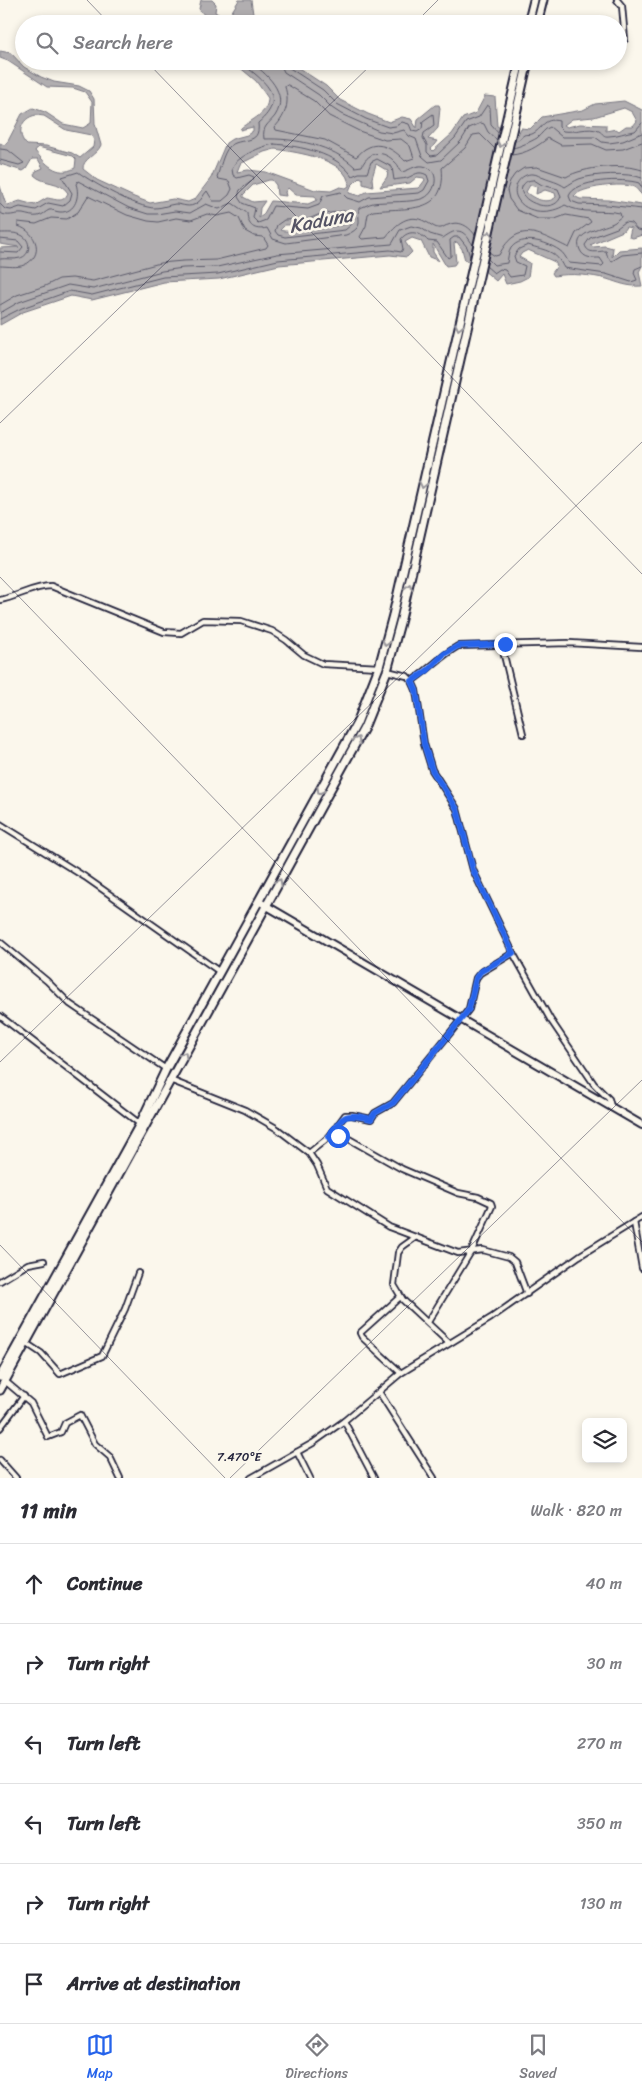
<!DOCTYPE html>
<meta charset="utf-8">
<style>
:root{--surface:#fff;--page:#f2f2f3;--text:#2b2b33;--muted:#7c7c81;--line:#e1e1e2;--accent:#2563eb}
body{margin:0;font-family:Sriracha,sans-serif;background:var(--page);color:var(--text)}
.controls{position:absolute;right:15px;bottom:15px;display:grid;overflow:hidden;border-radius:8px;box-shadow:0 2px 8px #0003}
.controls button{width:45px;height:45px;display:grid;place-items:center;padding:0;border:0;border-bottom:1px solid var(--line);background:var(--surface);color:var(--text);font:25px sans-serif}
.stop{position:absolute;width:15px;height:15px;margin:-11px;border:4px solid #2563eb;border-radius:50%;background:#fff}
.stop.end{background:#2563eb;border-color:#fff;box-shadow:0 1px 5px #0008}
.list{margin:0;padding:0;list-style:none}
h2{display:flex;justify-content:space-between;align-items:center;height:65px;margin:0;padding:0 20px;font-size:21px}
h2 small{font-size:16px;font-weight:400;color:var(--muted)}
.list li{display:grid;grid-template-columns:32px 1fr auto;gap:15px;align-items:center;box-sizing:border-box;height:80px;padding:0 20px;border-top:1px solid var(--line)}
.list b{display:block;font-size:19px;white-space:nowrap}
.list em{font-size:16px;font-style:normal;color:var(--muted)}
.icon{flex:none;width:28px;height:28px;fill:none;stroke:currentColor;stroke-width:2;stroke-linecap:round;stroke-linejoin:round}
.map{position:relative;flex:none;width:642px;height:1478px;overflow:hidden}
.search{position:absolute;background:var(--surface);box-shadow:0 2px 8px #0003;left:15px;right:15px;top:15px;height:55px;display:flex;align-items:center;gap:12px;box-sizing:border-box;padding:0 18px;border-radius:28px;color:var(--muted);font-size:19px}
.sheet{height:545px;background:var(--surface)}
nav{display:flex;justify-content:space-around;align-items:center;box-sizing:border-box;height:70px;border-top:1px solid var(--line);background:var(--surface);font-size:14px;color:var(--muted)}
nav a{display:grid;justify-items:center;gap:2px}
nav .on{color:var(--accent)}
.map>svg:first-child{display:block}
.water{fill:#b1aeb0;stroke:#787681;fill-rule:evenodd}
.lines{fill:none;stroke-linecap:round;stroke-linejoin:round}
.shore{stroke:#5b5a6a;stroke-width:1}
.street-casing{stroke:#22223b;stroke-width:8}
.secondary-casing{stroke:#22223b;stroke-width:10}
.primary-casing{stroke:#22223b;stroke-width:11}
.street{stroke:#fbf7ec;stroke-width:4.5}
.secondary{stroke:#fbf7ec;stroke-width:6}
.primary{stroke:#fbf7ec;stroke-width:7}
.oneway{stroke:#99979c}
.route{stroke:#2563eb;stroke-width:6}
.ticks{fill:none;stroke:#22223b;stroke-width:1;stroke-opacity:0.45}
.labels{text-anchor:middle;stroke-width:5;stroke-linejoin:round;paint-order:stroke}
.water-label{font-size:20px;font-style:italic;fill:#545364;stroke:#fbf7ec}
.ticks-label{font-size:12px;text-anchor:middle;fill:#22223b;stroke:#fbf7ec;stroke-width:5;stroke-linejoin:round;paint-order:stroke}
</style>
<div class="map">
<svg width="642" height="1478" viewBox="0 0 642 1478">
<rect width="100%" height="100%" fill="#fbf7ec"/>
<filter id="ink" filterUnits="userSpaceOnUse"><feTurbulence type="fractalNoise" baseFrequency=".02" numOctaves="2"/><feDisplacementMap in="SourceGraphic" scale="10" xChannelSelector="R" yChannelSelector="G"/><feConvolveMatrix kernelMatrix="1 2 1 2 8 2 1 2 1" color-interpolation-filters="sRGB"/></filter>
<g filter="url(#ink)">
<g class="water">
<polygon points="201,0 212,0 216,4 215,12 220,15 214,24 207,24 212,17 206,17 199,9"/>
<polygon points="239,0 251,0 253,14 259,24 218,24 222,19 224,22 229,23 231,13"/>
<path d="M0,51L11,53L24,67L41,77L54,82L79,86L89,91L94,99L95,124L101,145C97,155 82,159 83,169L97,180L134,197L150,203L173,199L188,202L195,199L211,178L226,143L232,139L247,135L253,131V127L240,130L241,128C252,119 268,114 268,98L256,81L232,61H288L326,86L340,100L368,114L389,122L402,117L411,119L416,127H417L418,119L435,105H439L440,108L438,128L428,139L437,141L431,149L433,151L452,134L463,118L476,113L485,96L495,97L497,126L512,136L518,135L521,128L530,129L542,117L583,110L595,104L624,101L642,110V195C639,193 637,188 634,187C623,182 581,187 574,196L580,199L608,200L642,205V235L633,238L629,237L631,228L626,227L623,231L590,245L593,247L605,246L613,248L612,257L619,250L642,248V266L639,272L642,286C628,287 619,283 607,279C591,275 570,273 554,276L552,273L557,266L555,262L528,250L522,253L519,257L530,263L528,277L520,281L506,284L502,274L496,281L482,269L465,260L462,249L457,242L454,243L456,262L454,265L446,266L433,244V252L439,261L429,257L421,241L412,238L405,242L412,252L407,257L390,255L279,265L219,279L164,282L92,300L71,296L23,312L0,325V248L19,247L0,244V186L5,202L8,205L20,201L35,205L47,198C56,199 63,204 68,193C60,180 44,185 34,175L36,171L43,168L38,159H32L26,169L23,171L0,164V143L4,145L7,143L22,114L33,108L45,112L63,124L83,128L91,123L92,102L85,92L73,88L47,87L8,61L0,58ZM624,108L632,112L637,121L633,126H626L619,131L616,129L606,131V125L580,124L567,127L564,125L572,119L594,117ZM36,115L44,116L66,130L91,135L94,140L93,147L80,158L72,153L46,146L27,145C16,135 20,118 36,115ZM38,147L73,156L76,159L75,168C57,178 45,163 35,151ZM275,149C295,152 349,159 349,186L346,188L340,187L331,191L315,190L266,172L248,170L237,172L240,164L264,152ZM376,164L388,171L387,177L380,187L410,183L417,177L424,178L425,180L419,188L366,192L360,196L349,193L351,186L360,177L363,179V184L373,187L372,178ZM269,180H272L276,185L277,195L286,196L285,192L288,188L296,195L315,196L317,200L308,204L271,201L263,215L259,218L260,208L265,201L253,202L243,197V195L253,185ZM530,185L537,187L536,194L545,190L555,193L556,197C548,205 533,199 526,192ZM344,216L348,217L349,220L343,225C330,226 288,234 280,230L285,225L310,224L319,220Z"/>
</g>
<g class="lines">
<g class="shore">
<polyline points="279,61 284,72 319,95 332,108 341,114 379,131 393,133 404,130 409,136 416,139 422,156 429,162 441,160 461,141 469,128 481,123 484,124 488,132 497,140"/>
<polyline points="286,61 288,67 323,90 337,104 366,119 388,127 396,126 402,122 409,124 412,131 417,132 422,129 423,121 433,114 434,126 424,133 423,138 427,145 427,152 431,156 437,155 455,138 466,122 479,117 487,105 490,107 491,125 499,134"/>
<path d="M288,85L314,101L329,116L359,131L385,140L401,139L410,146L414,158L405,161C397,152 382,141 369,147C363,149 360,154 356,157L325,140L276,130L275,127C286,115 290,102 285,87Z"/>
<path d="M515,141C520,140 520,138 524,135C526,134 530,135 532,134C543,129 543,117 559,121V127L563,131C574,133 588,126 599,131C603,133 603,137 609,136C618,136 625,132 635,131L642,123"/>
<path d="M274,144C300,146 337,153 352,176L359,173H367L371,162L377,159L392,167L394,180C397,179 403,179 407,178C415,175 418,170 427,175L429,181L424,190L419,193L369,197L360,202L347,198L341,192L323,196L319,205L308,209L273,206L266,220L258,223L253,218L255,208L242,203L238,197L240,190L253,180L254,177L249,175L237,178L233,175L232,169C235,157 262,146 274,144Z"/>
<path d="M513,148C519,147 532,141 537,138C542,134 544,129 550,127L562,137H595L602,142L609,143L623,141L642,133"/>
<polyline points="0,149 8,150 24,163 19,165 0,160"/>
<path d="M511,155C526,154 538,146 548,138L561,145L592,144L606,150L623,149L642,142"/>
<path d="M534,180L542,185L558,189L561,196C555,217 513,200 523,185C526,181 529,180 534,180Z"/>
<path d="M642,188L639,183C624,178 575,179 569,196L571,201L579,204L607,205L642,209"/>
<path d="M0,204L5,209L11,210L20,207L36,210L48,203L63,206L70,200L72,193L62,177L78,172C93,183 137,208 155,208C162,208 168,205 175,204C183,204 189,209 197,203C202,200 203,195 207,191L213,201H222L229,195L232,189L229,181L219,179L217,177C220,169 223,153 229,147C240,136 261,147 258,123C290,96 262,80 239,61"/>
<polygon points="344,211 351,213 354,218 351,225 345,230 285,237 278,235 275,231 277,225 284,220 309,219 318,215"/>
<path d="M0,213C9,218 14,213 23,214C28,215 33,217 38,216C43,215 45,212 49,210C52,209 56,212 60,212C76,213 80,195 76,184L78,181L129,208L148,214H157L175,211L190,213L206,204L219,209L232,203L247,213C248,226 254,231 267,228L273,239L286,243L346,235C365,227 357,221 359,208C364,207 368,204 373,203C386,201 413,203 424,198C437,192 441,169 423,166C414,165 409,171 401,172C399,169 399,165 395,162C384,150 369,150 362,166L355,167C332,145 295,138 264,139C262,126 268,125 275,116C290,93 266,73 249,61"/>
<path d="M642,231L637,230L631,223L625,222L617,228L590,238L585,245C588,255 598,251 606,251L608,258L612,261L622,255L642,253"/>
<path d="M0,233C7,233 17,232 23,236C32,242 30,256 20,258C14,260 6,258 0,259"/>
<path d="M475,235C469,226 459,220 448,225C446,225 442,228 441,228C435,229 431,224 426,222C409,212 396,224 386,237L362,239L360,237L366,226L368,214L373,211C406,207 447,216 442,168L465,148L473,135L480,134L495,149"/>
<polyline points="0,239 18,241 23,247 18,253 0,252"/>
<path d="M489,252L495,256L499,255C518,218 541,235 569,248L576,233L591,222L589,219L566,215L555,219H538L517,210L509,199L507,190L510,181L515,174L524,168L537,167L566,177C584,167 622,163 642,170"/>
<path d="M488,259L494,265L507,263C508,258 508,253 511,248C522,234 547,242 559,250C564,253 566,258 569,263L602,266L604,264L600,258C593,258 584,259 580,250C571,231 606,228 615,222C617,220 619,218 621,217L620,213C602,209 582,215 565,205C552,214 526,215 517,198C511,187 521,173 533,174C537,174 540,177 544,178C551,181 558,182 565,187C570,184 574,181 579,179C593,174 628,172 642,178"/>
<path d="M0,266C8,266 17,268 24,265C45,256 37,232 18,226V222L36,224L51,218L67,219L78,212L88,196L127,215L148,221L158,222L176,218L191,220L207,214L217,216L231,213L239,218L245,231L254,236L263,237L268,245L266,248L216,260L183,261L160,263L93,281L72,278L59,279L45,286L17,295L0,305"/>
<path d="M486,266L494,273L500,269L505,270L510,277L523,275L525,266L516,262L514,256L519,249L528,245C547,251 555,250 564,268L606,274L631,282L637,280L634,273L635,269L642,266"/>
<path d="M0,313L19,302L68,285L93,289L162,271L183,268L217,267L277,254L392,244L400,230L411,226L421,228L430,234L443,238C458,227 463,229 473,245"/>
<path d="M0,319L22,308L70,291L92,295L163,277L218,274L278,260L390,250L401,252L403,249L401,239C409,229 420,232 428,241L437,242L448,258L451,256L450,240L454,237H459L467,247L470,257"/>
</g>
<defs>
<g id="street">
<polyline points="617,0 622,6 625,39"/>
<path d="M0,600C17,597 34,586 51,586L164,632L181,633L203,620L241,621L272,631L286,640L304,655L323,664L379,667"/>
<polyline points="505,644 504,655 523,734"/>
<polyline points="387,671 407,676 412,681 416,690 424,744 432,770 457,809 473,870 513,953 550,1019 594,1084 609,1099 611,1107"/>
<path d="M412,681C428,670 441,656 458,646L569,643L642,647"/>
<polyline points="0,824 85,877 220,972"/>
<polyline points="0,942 47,981 70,1004 166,1069"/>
<polyline points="0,1016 140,1124"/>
<polyline points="170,1080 245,1110 276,1128 309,1153 317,1165 327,1188 389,1227 458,1253 483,1250 509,1257 515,1262 527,1294"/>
<polyline points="329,1137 345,1115 352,1115 371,1119 375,1113 393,1103 459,1022 469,1009 476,978 480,973 513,953"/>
<polyline points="309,1153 329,1137 337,1136 349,1139 402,1169 458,1193 478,1197 491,1203 492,1206 472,1250 428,1322"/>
<polyline points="634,1222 642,1268"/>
<polyline points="416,1237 402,1247 398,1253 394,1285 403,1300 449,1343"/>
<polyline points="0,1281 28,1264 44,1261"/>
<polyline points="400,1297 360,1333 362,1337 401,1373"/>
<polyline points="26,1343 41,1353 60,1374 102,1356 125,1309 138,1273"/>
<polyline points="5,1381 31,1403 48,1437 61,1432 65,1423 80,1415 95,1444 110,1457 120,1478"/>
<polyline points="379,1392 434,1478"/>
<polyline points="344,1421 374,1478"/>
<polyline points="0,1428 24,1396"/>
<polyline points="297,1452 310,1478"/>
<polyline points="0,1460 16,1478"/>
<polyline points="251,1478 313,1443 344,1421 401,1373 491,1318 579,1256 642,1217"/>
</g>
<polyline id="secondary" points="260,902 642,1125"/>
<g id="primary">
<polyline points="528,24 534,0"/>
<polyline points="537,24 543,0"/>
<polyline points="0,1377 140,1124 166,1069 357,723 379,667 393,615 520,61"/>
<polyline points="0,1390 364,728 387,671 401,619 528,61"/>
</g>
</defs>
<use href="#street" class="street-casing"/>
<use href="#secondary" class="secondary-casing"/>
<use href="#primary" class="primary-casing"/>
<use href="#street" class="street"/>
<use href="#secondary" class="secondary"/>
<use href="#primary" class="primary"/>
</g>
<defs><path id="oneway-chevron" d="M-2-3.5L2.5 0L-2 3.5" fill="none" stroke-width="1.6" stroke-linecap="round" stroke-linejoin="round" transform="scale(1.25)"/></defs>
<g class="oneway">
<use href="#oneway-chevron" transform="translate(501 144) rotate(103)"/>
<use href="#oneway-chevron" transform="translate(489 234) rotate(-78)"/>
<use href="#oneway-chevron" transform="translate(459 327) rotate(103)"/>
<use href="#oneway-chevron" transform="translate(423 485) rotate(103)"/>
<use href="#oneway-chevron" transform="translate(409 587) rotate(-77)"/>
<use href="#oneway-chevron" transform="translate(386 643) rotate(105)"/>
<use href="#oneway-chevron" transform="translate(357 740) rotate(-61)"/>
<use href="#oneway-chevron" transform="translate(320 791) rotate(119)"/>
<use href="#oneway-chevron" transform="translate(279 882) rotate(-61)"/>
<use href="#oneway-chevron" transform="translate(184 1055) rotate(-61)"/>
</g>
</g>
<g class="lines" filter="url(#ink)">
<path class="route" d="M338,1136L329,1137C344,1114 344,1113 371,1119L375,1113L393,1103L459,1022L469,1009L476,978L480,972L513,953L473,870L457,809L432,770L424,744L416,690L412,681L428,670L444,654L458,646L505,644"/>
</g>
<path class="ticks" d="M87,0L110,24M414,24L438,0M146,61L642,574M0,423L375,61M0,577L642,1242M0,1062L642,442M0,1245L225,1478M230,1478L642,1080"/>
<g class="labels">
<g class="water-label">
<text transform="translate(321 220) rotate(-11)" y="7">Kaduna</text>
</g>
</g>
<g class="ticks-label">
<text x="239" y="1461">7.470°E</text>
</g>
</svg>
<div class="controls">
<button><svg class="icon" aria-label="layers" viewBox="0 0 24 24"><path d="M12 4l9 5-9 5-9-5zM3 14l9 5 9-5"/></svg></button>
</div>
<div class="stop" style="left:338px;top:1136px"></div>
<div class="stop end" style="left:505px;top:644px"></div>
<div class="search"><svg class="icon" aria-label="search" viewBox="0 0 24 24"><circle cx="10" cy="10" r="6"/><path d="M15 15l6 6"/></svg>Search here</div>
</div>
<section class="sheet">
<h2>11 min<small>Walk · 820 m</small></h2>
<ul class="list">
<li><svg class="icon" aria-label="ahead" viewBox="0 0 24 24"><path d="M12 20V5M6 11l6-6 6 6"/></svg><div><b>Continue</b></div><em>40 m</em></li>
<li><svg class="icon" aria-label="right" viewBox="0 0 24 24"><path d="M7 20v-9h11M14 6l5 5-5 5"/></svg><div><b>Turn right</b></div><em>30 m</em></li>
<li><svg class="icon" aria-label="left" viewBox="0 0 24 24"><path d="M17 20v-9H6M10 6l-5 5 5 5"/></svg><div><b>Turn left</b></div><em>270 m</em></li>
<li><svg class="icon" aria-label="left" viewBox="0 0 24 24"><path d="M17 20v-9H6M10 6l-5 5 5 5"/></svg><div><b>Turn left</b></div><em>350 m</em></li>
<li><svg class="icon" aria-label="right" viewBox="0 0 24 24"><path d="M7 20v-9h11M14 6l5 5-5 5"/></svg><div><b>Turn right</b></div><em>130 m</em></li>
<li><svg class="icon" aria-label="arrive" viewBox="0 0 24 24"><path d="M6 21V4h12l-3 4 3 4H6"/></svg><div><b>Arrive at destination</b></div></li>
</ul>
</section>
<nav>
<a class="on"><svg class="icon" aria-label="map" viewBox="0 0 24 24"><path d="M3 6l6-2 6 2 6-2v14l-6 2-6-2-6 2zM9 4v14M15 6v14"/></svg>Map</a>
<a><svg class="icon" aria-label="directions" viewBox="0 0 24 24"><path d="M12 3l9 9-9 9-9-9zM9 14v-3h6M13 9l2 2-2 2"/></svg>Directions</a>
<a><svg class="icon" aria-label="saved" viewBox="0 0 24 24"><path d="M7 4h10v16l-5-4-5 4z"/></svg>Saved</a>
</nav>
